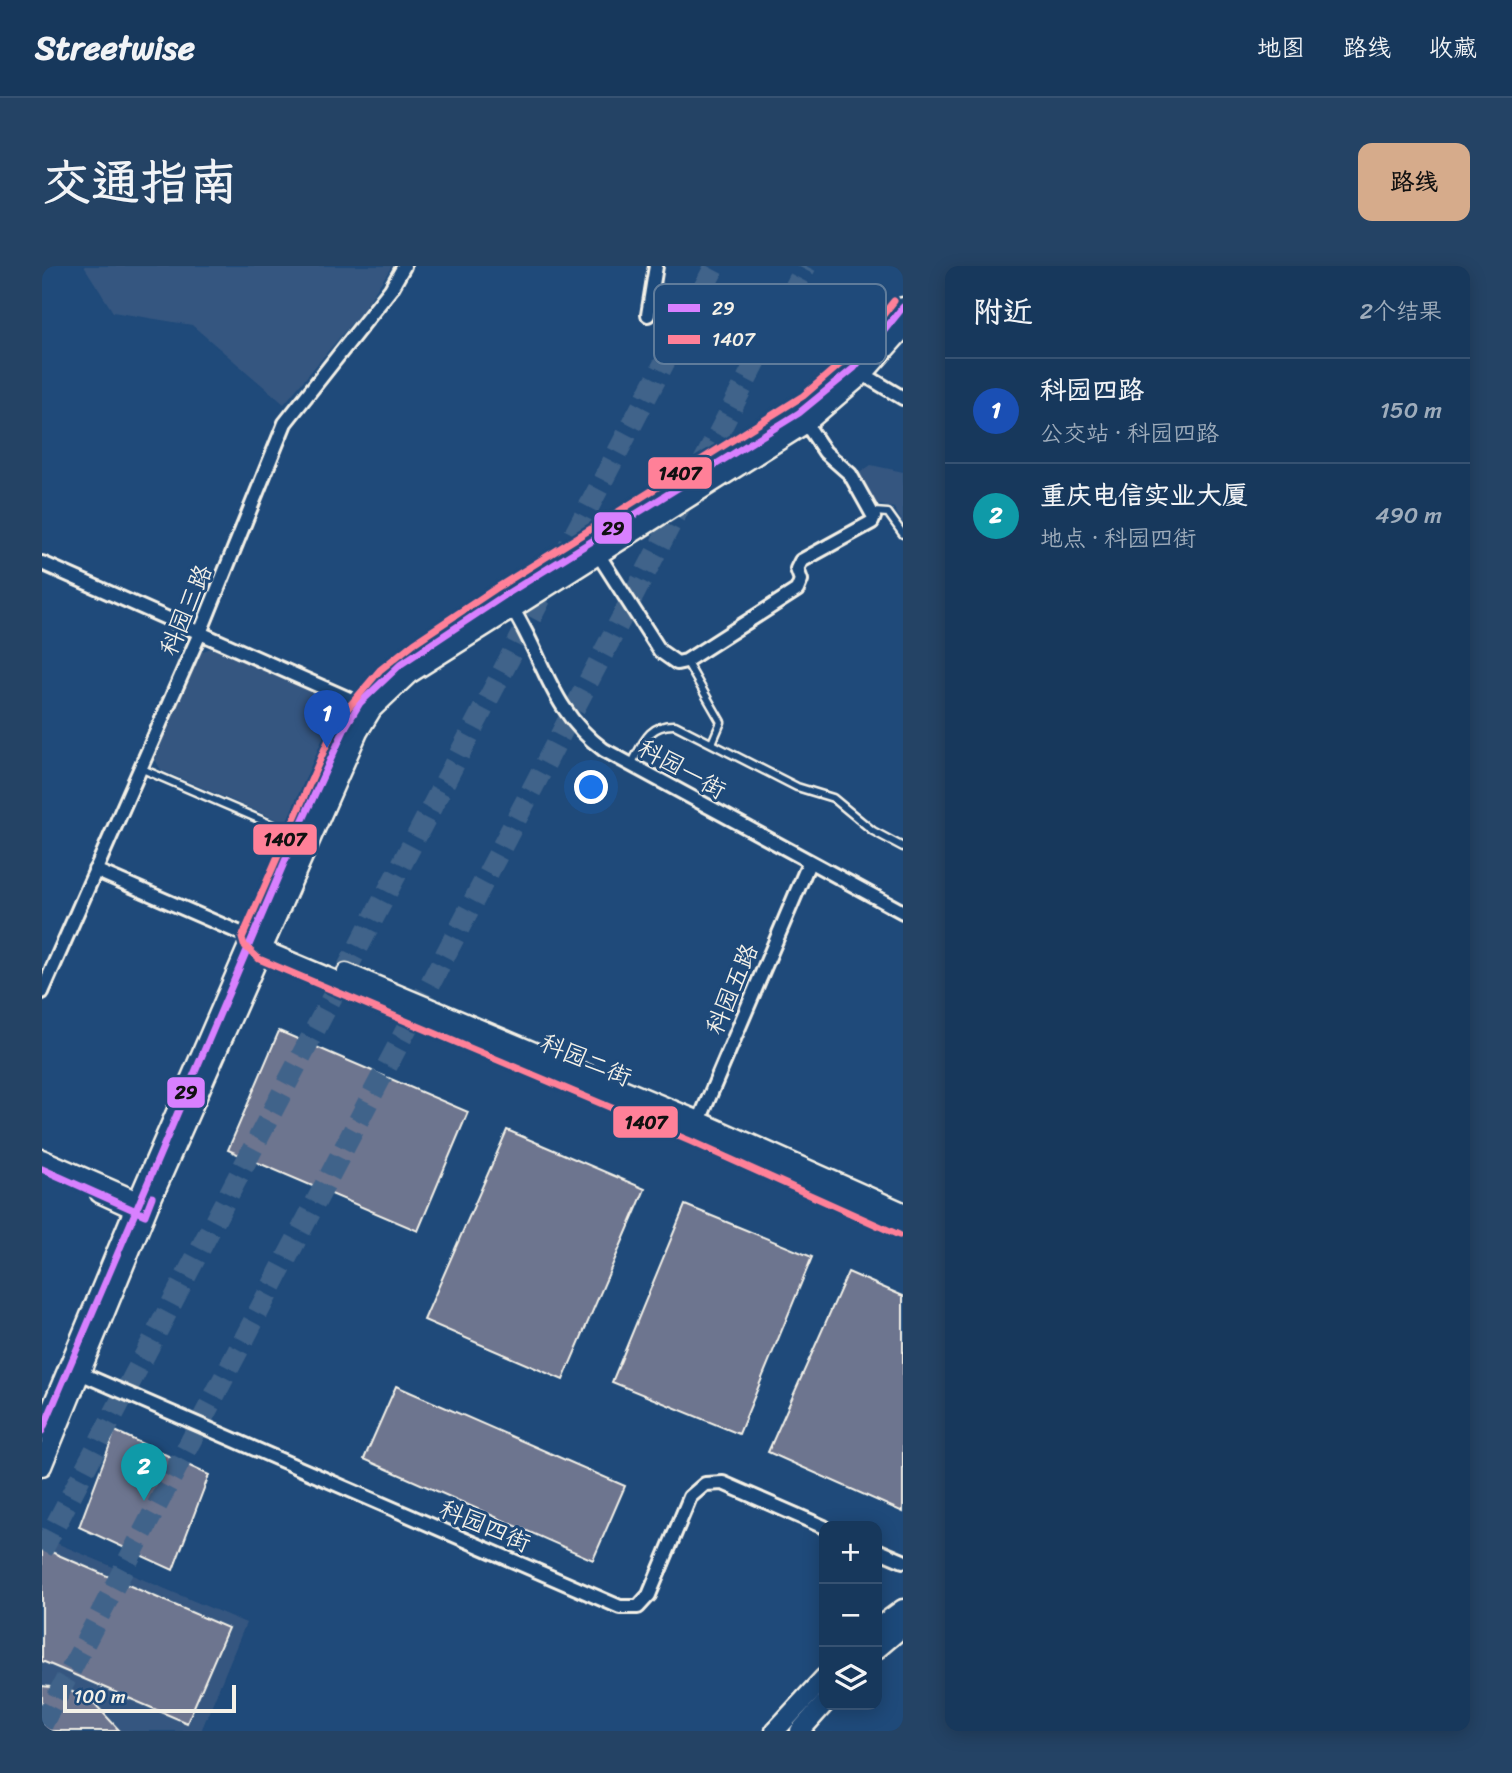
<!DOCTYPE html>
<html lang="zh">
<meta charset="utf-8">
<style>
:root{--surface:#17385c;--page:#244365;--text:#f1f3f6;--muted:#9eacbb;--line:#365272;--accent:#d6ab8b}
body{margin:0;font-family:Sriracha,"LXGW WenKai TC",sans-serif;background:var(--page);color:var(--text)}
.controls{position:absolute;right:21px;bottom:21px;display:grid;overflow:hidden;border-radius:14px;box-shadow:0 4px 18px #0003}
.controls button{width:63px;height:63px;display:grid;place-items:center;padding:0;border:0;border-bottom:2px solid var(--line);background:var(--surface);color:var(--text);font:35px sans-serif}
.scale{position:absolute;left:21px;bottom:18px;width:173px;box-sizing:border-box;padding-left:7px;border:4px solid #f4f1e8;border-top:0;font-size:19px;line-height:24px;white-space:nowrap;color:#f4f1e8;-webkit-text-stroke:5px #1f4a7a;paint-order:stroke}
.you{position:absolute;left:550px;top:522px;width:24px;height:24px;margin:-18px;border:5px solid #fff;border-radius:50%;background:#1a73e8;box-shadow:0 0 0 10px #1a73e833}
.badge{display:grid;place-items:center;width:46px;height:46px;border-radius:50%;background:var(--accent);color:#fff;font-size:23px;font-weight:700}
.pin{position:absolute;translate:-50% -58px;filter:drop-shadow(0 2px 4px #0008)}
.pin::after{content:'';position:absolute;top:37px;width:24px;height:21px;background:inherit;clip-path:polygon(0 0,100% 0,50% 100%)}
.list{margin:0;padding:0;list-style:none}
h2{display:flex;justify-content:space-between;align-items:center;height:91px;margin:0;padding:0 28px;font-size:30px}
h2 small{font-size:23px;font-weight:400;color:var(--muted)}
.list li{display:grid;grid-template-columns:46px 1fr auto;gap:21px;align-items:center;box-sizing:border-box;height:105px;padding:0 28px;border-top:2px solid var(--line)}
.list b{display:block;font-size:26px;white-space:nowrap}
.list p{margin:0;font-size:23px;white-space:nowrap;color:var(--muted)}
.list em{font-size:23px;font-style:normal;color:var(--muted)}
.icon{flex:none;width:38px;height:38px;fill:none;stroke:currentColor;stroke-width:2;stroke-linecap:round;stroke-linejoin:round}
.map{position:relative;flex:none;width:861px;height:1465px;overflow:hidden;border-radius:14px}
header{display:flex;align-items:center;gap:42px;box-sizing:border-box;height:98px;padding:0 35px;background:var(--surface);border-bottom:2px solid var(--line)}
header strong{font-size:33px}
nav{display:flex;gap:38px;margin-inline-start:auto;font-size:24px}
.intro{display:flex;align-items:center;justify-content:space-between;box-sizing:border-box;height:168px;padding:0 42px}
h1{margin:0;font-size:49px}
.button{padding:18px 32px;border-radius:14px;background:var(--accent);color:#111;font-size:24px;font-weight:700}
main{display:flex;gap:42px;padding:0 42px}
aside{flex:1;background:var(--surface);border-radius:14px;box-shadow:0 4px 18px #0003}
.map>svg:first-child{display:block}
.built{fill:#365780}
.building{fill:#6d748f;stroke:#f4f1e8;stroke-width:2}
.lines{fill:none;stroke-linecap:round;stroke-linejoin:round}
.trunk-tunnel{stroke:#3f638a;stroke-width:21;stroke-dasharray:21 10;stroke-linecap:butt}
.service-casing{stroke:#f4f1e8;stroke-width:11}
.minor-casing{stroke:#f4f1e8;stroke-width:18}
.tertiary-casing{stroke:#f4f1e8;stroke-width:21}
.secondary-casing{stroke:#f4f1e8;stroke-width:23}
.service{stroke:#1f4a7a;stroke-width:6}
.minor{stroke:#1f4a7a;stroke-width:12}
.tertiary{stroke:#1f4a7a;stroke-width:16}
.secondary{stroke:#1f4a7a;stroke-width:18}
.bus-1-casing{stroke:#1f4a7a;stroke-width:12}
.bus-2-casing{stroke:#1f4a7a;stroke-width:12}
.bus-1{stroke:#d880ff;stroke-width:7}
.bus-2{stroke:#ff8098;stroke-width:7}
.labels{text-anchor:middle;stroke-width:6;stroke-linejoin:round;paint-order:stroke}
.street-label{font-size:24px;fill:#f4f1e8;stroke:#1f4a7a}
.key{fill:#1f4a7a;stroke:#5f7c9b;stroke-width:2}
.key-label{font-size:19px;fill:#f4f1e8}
.line-badge{stroke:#1f4a7a;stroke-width:2.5}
.pale-badge-label{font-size:19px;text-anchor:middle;font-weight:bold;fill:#111}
</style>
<header>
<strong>Streetwise</strong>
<nav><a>地图</a><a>路线</a><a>收藏</a></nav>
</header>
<div class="intro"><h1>交通指南</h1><a class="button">路线</a></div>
<main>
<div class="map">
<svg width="861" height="1465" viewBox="0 0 861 1465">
<rect width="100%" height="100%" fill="#1f4a7a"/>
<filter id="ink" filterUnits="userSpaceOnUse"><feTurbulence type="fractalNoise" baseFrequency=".0143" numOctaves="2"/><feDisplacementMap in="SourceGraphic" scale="14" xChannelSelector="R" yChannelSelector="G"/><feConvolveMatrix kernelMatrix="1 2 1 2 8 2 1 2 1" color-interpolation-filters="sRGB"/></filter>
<g filter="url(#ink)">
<g class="built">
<polygon points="42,0 350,0 323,41 242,138 150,59 71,46"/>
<polygon points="829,199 861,206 861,257 852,242 833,238 816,208"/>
<polygon points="169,382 293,434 298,445 252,552 240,556 119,504 112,492 158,386"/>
<polygon points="0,1271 204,1357 159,1465 0,1465"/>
</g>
<g class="building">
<polygon points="237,765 426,846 376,965 186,884"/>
<polygon points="465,864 603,923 521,1114 382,1054"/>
<polygon points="643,939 770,991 697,1168 570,1116"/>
<polygon points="806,1006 861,1030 861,1246 726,1186"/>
<polygon points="354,1120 583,1220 551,1294 322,1193"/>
<polygon points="73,1165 167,1209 131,1304 37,1261"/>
<polygon points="0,1282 186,1362 145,1457 0,1395"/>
<polygon points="0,1420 25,1423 53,1438 78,1465 0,1465"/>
</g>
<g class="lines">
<g class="trunk-tunnel">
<polyline points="0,1285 673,0"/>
<polyline points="0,1459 764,0"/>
</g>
<defs>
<g id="service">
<polyline points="832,246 846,247 861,268"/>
<polyline points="644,395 679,456 670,477"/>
<path d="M589,499C601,477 606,458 633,459L755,521L791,532L831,565L861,581"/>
<polyline points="98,502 254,569"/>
</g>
<g id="minor">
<polyline points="606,49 614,0"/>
<polyline points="821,108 861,132"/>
<polyline points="556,288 618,385 635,397 644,395 755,324 759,314 755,303 759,295 830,256 832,251 808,208 783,186 761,153"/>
<polyline points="0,297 323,440"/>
<path d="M467,337C502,390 507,444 562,484L861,646"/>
<polyline points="53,604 210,672"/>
<polyline points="0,726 158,367 243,157 349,23 362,0"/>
<polyline points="654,862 767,597"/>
<polyline points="33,1105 578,1341 596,1341 607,1329 648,1231 663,1218 681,1217 782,1261"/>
<polyline points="835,1284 861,1295"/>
</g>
<g id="tertiary">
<polyline points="212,674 221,683 652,865 861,959"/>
<polyline points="304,706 657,854 861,945"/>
<polyline points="0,892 107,939"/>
<polyline points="57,928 103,949"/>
</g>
<g id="secondary">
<polyline points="839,73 861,41"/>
<polyline points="0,1165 96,934 254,569 304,460 318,437 359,398 463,329 757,147 781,128"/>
<polyline points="0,1200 107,939 316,466 330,443 367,408 763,158 821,108 861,63"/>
<polyline points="835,1362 861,1343"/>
<polyline points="835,1383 861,1361"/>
<polyline points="733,1465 782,1412"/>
<polyline points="758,1465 782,1438"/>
</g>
</defs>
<use href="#service" class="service-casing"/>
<use href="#minor" class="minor-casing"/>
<use href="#tertiary" class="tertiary-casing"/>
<use href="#secondary" class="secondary-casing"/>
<use href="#service" class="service"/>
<use href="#minor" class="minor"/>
<use href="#tertiary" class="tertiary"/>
<use href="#secondary" class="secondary"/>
<defs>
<g id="bus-1">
<polyline points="0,903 103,949 110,931"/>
<polyline points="0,1165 254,569 304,460 318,437 359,398 463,329 757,147 812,102 861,41"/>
</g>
<polyline id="bus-2" points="852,35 811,87 761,130 453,323 372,377 338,404 295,455 200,672 202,679 217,693 648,875 857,969"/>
</defs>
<use href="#bus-1" class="bus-1-casing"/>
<use href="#bus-2" class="bus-2-casing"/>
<use href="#bus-1" class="bus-1"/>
<use href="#bus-2" class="bus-2"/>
</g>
</g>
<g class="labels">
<g class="street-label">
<text transform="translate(144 344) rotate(-67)" y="8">科园三路</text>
<text transform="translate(640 503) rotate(29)" y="8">科园一街</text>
<text transform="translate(690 723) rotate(-67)" y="8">科园五路</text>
<text transform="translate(544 794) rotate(23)" y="8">科园二街</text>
<text transform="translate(443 1260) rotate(23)" y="8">科园四街</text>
</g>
</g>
<rect x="612" y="18" width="232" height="80" rx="10" class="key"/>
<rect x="626" y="38" width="32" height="8" fill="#d880ff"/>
<rect x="626" y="69" width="32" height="9" fill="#ff8098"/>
<g class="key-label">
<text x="670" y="49">29</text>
<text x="670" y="80">1407</text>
</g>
<g class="line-badge">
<rect x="605" y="190" width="66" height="34" rx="7" fill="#ff8098"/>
<rect x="551" y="245" width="40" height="34" rx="7" fill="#d880ff"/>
<rect x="210" y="557" width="66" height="33" rx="7" fill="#ff8098"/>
<rect x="124" y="810" width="40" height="33" rx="7" fill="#d880ff"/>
<rect x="570" y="839" width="67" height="34" rx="7" fill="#ff8098"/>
</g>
<g class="pale-badge-label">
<text x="638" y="214">1407</text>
<text x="571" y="269">29</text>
<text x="243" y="580">1407</text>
<text x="144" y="833">29</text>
<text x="604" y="863">1407</text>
</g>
</svg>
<div class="controls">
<button>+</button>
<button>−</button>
<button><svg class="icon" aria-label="layers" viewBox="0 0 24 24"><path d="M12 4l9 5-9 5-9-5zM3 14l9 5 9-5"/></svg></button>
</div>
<div class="scale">100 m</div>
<div class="you"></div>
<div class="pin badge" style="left:285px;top:482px;background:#1a4fb4">1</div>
<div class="pin badge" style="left:102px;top:1235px;background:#0f9aa8">2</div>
</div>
<aside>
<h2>附近<small>2个结果</small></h2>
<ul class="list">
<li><span class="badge" style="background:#1a4fb4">1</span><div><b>科园四路</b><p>公交站 · 科园四路</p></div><em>150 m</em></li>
<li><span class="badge" style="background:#0f9aa8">2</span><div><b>重庆电信实业大厦</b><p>地点 · 科园四街</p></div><em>490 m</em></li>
</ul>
</aside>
</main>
